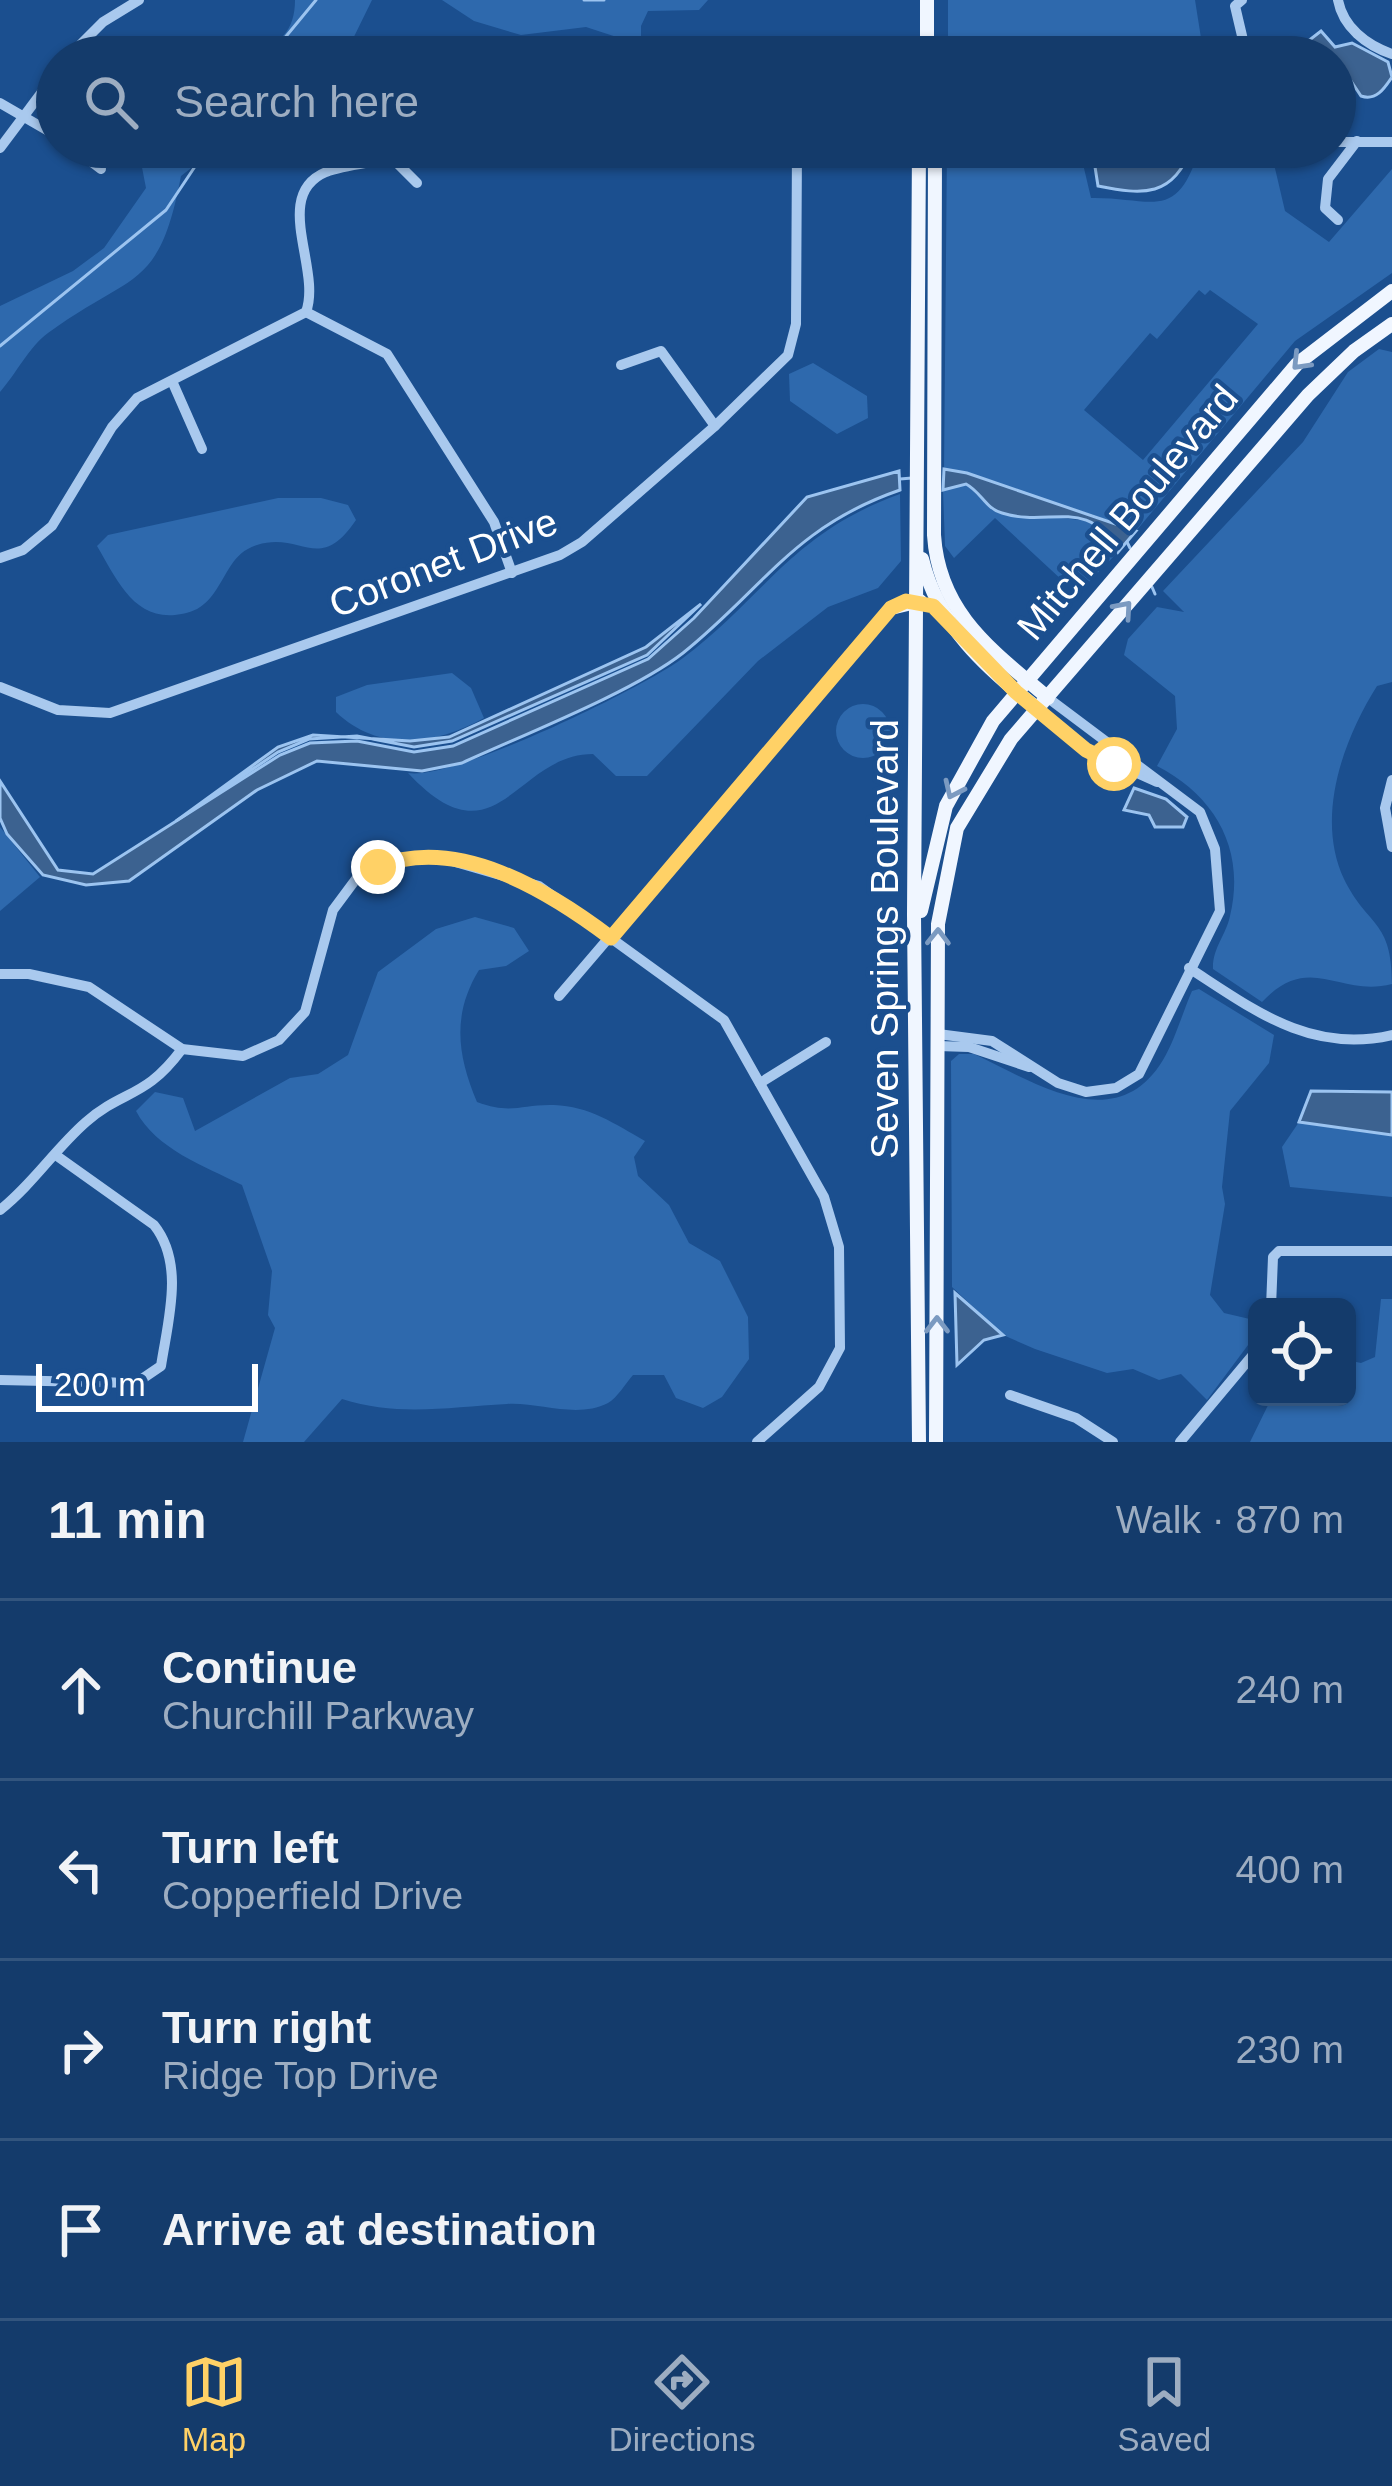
<!DOCTYPE html>
<meta charset="utf-8">
<style>
:root{--surface:#143b6b;--page:#1d4271;--text:#f1f3f6;--muted:#9dadc1;--line:#33557e;--accent:#ffd166}
body{margin:0;font-family:Helvetica,sans-serif;background:var(--page);color:var(--text)}
.controls{position:absolute;right:36px;bottom:36px;display:grid;overflow:hidden;border-radius:18px;box-shadow:0 3px 9px #0004}
.controls button{width:108px;height:108px;display:grid;place-items:center;padding:0;border:0;border-bottom:3px solid var(--line);background:var(--surface);color:var(--text);font:60px sans-serif}
.scale{position:absolute;left:36px;bottom:30px;width:222px;box-sizing:border-box;padding-left:12px;border:6px solid #fff;border-top:0;font-size:33px;line-height:42px;white-space:nowrap;color:#fff;-webkit-text-stroke:9px #1b4f8f;paint-order:stroke}
.stop{position:absolute;width:36px;height:36px;margin:-27px;border:9px solid #ffd166;border-radius:50%;background:#fff}
.stop.end{background:#ffd166;border-color:#fff;box-shadow:0 3px 12px #0008}
.list{margin:0;padding:0;list-style:none}
h2{display:flex;justify-content:space-between;align-items:center;height:156px;margin:0;padding:0 48px;font-size:51px}
h2 small{font-size:39px;font-weight:400;color:var(--muted)}
.list li{display:grid;grid-template-columns:78px 1fr auto;gap:36px;align-items:center;box-sizing:border-box;height:180px;padding:0 48px;border-top:3px solid var(--line)}
.list b{display:block;font-size:45px;white-space:nowrap}
.list p{margin:0;font-size:39px;white-space:nowrap;color:var(--muted)}
.list em{font-size:39px;font-style:normal;color:var(--muted)}
.icon{flex:none;width:66px;height:66px;fill:none;stroke:currentColor;stroke-width:2;stroke-linecap:round;stroke-linejoin:round}
.map{position:relative;flex:none;width:1392px;height:1442px;overflow:hidden}
.search{position:absolute;background:var(--surface);box-shadow:0 3px 9px #0004;left:36px;right:36px;top:36px;height:132px;display:flex;align-items:center;gap:30px;box-sizing:border-box;padding:0 42px;border-radius:66px;color:var(--muted);font-size:45px}
.sheet{height:876px;background:var(--surface)}
nav{display:flex;justify-content:space-around;align-items:center;box-sizing:border-box;height:168px;border-top:3px solid var(--line);background:var(--surface);font-size:33px;color:var(--muted)}
nav a{display:grid;justify-items:center;gap:6px}
nav .on{color:var(--accent)}
.map>svg:first-child{display:block}
.green{fill:#2e69ad;fill-rule:evenodd}
.water{fill:#3c6290;stroke:#9cc4f0;stroke-width:3}
.lines{fill:none;stroke-linecap:round;stroke-linejoin:round}
.stream{stroke:#9cc4f0;stroke-width:3}
.minor{stroke:#a9c9ee;stroke-width:10}
.major{stroke:#f0f6ff;stroke-width:14}
.oneway{stroke:#7b9ac1}
.route{stroke:#ffd166;stroke-width:15}
.labels{text-anchor:middle;stroke-width:9;stroke-linejoin:round;paint-order:stroke}
.street-label{font-size:39px;fill:#fff;stroke:#1b4f8f}
</style>
<div class="map">
<svg width="1392" height="1442" viewBox="0 0 1392 1442">
<rect width="100%" height="100%" fill="#1b4f8f"/>
<g class="green">
<path d="M295,0H372L346,53L238,57C272,48 295,38 295,0Z"/>
<polygon points="442,0 708,0 699,10 648,11 641,26 641,45 586,27 521,35 474,21"/>
<polygon points="948,0 1195,0 1204,57 948,57"/>
<path d="M138,147H218L181,176C159,292 133,271 48,333C29,347 16,374 0,392V306L73,271L104,248L146,188Z"/>
<path d="M947,147H1079L1091,198C1153,197 1177,224 1200,147H1270L1285,211L1329,242L1392,169V273L1295,341L1136,531L1094,515L944,469ZM1199,290L1205,295L1210,290L1258,324L1143,460L1084,410L1150,333L1157,339Z"/>
<path d="M1379,349L1392,352V682L1377,686C1343,740 1315,817 1344,879C1368,928 1392,919 1392,984C1339,998 1310,951 1262,1002L1213,969C1212,949 1226,935 1230,916C1246,849 1215,796 1157,766L1177,729L1175,696L1124,655L1128,639L1157,607L1184,612L1163,591L1303,442L1348,372Z"/>
<polygon points="813,363 867,396 868,418 837,434 790,401 789,374"/>
<polygon points="966,484 992,510 1097,522 1109,532 1118,552 1077,594 995,518 954,558 945,546 943,490"/>
<path d="M900,494L901,561L878,588L828,607L758,661L647,776H616L593,754C515,754 497,868 408,773C452,781 643,688 683,658C766,595 792,533 900,494Z"/>
<path d="M278,498H321L348,505L356,520C319,575 302,531 257,545C232,553 228,574 214,593C203,608 193,613 175,615C133,619 116,578 97,546L108,535Z"/>
<path d="M452,673L471,688L484,718C435,745 379,753 336,712V697L367,685Z"/>
<circle cx="863" cy="731" r="27"/>
<polygon points="0,827 40,877 0,911"/>
<path d="M475,917L514,928L529,951L506,966L479,970C452,1014 457,1055 477,1102C512,1115 521,1104 554,1105C589,1106 615,1124 645,1141L634,1157L638,1176L669,1205L689,1243L720,1261L748,1317L749,1359L722,1397L703,1408L676,1398L664,1375H633C626,1383 617,1398 608,1403C577,1419 539,1402 507,1404C449,1407 398,1417 342,1399L304,1442H243L275,1328L268,1315L272,1271L242,1185C204,1166 156,1149 136,1111L155,1092L183,1098L195,1131L290,1078L318,1074L348,1055L378,972L436,929Z"/>
<path d="M1199,989L1274,1035L1269,1063L1230,1111L1222,1187L1225,1204L1210,1295L1224,1313L1254,1320L1257,1333L1207,1400L1181,1374L1159,1380L1133,1369L1107,1373L1035,1349L1003,1335L952,1287L951,1061L959,1054H974C1034,1082 1116,1138 1163,1060C1175,1040 1182,1014 1192,991Z"/>
<polygon points="1299,1122 1392,1135 1392,1197 1290,1187 1282,1147"/>
<polygon points="1381,1299 1392,1299 1392,1442 1250,1442 1272,1397 1347,1397 1347,1360 1361,1363 1375,1357"/>
</g>
<g class="water">
<path d="M1321,31L1335,47L1352,43L1388,62L1392,77C1384,89 1376,101 1361,96L1335,57H1320L1303,45Z"/>
<path d="M1098,147L1127,154L1192,147C1173,198 1143,195 1098,186L1093,154Z"/>
<path d="M944,469L967,473L1136,531L1118,552C1088,495 1050,528 1002,513C986,509 981,492 966,484L943,490Z"/>
<path d="M899,471L900,490C793,527 764,588 683,653C633,692 523,735 462,763L422,771L317,761L257,790L129,881L86,885L43,875L7,834L0,818V781L58,870L93,874L280,755L310,743L357,741L414,752L453,746L648,659L694,618L807,497Z"/>
<polygon points="701,604 647,655 452,741 414,747 357,736 309,739 278,752 176,821 278,747 313,735 410,741 449,737 646,647"/>
<polygon points="1134,788 1166,799 1187,817 1183,827 1155,827 1149,815 1124,810"/>
<polygon points="1311,1091 1392,1092 1392,1135 1299,1122"/>
<polygon points="955,1293 1003,1335 984,1340 957,1365"/>
</g>
<g class="lines">
<g class="stream">
<polyline points="584,0 604,0"/>
<polyline points="269,57 316,0"/>
<polyline points="0,346 166,210 208,147"/>
<polyline points="900,479 912,478"/>
<polyline points="1127,542 1130,548"/>
<polyline points="1152,587 1155,594"/>
</g>
<g class="minor">
<polyline points="1242,0 1235,6 1247,57"/>
<path d="M1338,0C1343,27 1366,45 1392,54"/>
<polyline points="68,57 103,22 139,0"/>
<polyline points="814,57 858,43 935,44"/>
<polyline points="0,103 57,136"/>
<polyline points="1335,142 1392,142"/>
<polyline points="72,147 101,169"/>
<polyline points="0,148 57,72"/>
<polyline points="392,158 417,183"/>
<polyline points="1338,220 1325,208 1328,179 1357,141"/>
<polyline points="306,312 387,354 494,522 512,573"/>
<polyline points="621,365 661,351 715,426"/>
<polyline points="172,381 202,449"/>
<path d="M0,558L23,550L52,526L112,427L137,398L306,312C322,269 271,195 326,172C345,165 371,163 392,158L399,147"/>
<polyline points="0,687 58,710 110,713 560,555 582,542 715,426 788,355 796,324 797,147"/>
<polyline points="1038,709 1086,750 1157,782"/>
<polyline points="1392,780 1385,808 1392,847"/>
<path d="M1189,968C1254,1010 1310,1054 1392,1035"/>
<polyline points="0,974 29,974 89,987 182,1049 243,1056 279,1040 305,1012 333,910 359,875 394,860 438,857 539,886 724,1020 824,1197 839,1247 840,1348 819,1387 757,1442"/>
<polyline points="559,996 891,608"/>
<polyline points="938,1034 992,1041 1058,1083 1086,1092 1116,1088 1139,1074 1220,911 1215,849 1200,812 1048,698"/>
<polyline points="938,1046 969,1047 1029,1067"/>
<polyline points="760,1083 826,1042"/>
<path d="M0,1210C33,1184 55,1149 86,1122C124,1089 145,1099 182,1049"/>
<polyline points="1271,1307 1273,1257 1279,1251 1392,1251"/>
<path d="M0,1380L136,1383L161,1366C168,1320 185,1264 154,1225L57,1156"/>
<polyline points="1010,1395 1076,1418 1113,1442"/>
<polyline points="1180,1442 1257,1350"/>
</g>
<g class="major">
<polyline points="927,57 927,0"/>
<polyline points="919,147 914,915 919,1442"/>
<path d="M935,147L934,535C939,614 993,651 1048,698"/>
<path d="M922,559C938,625 986,668 1038,709"/>
<polyline points="891,608 920,601"/>
<polyline points="921,911 946,806 993,721 1297,364 1392,291"/>
<polyline points="936,1442 938,924 957,828 1011,739 1308,395 1354,351 1392,324"/>
</g>
</g>
<defs><path id="oneway-chevron" d="M-2-3.5L2.5 0L-2 3.5" fill="none" stroke-width="1.6" stroke-linecap="round" stroke-linejoin="round" transform="scale(3)"/></defs>
<g class="oneway">
<use href="#oneway-chevron" transform="translate(1300 362) rotate(134)"/>
<use href="#oneway-chevron" transform="translate(1124 609) rotate(-49)"/>
<use href="#oneway-chevron" transform="translate(953 790) rotate(115)"/>
<use href="#oneway-chevron" transform="translate(938 937) rotate(-89)"/>
<use href="#oneway-chevron" transform="translate(937 1325) rotate(-90)"/>
</g>
<g class="lines">
<path class="route" d="M378,867C458,834 550,892 611,938L891,608L906,601L933,606L1016,692L1086,750L1114,764"/>
</g>
<g class="labels">
<g class="street-label">
<text transform="translate(1127 512) rotate(-50)" y="14">Mitchell Boulevard</text>
<text transform="translate(443 562) rotate(-21)" y="14">Coronet Drive</text>
<text transform="translate(884 939) rotate(-90)" y="14">Seven Springs Boulevard</text>
</g>
</g>
</svg>
<div class="controls">
<button><svg class="icon" aria-label="locate" viewBox="0 0 24 24"><circle cx="12" cy="12" r="6"/><path d="M12 2v4M12 18v4M2 12h4M18 12h4"/></svg></button>
</div>
<div class="scale">200 m</div>
<div class="stop" style="left:1114px;top:764px"></div>
<div class="stop end" style="left:378px;top:867px"></div>
<div class="search"><svg class="icon" aria-label="search" viewBox="0 0 24 24"><circle cx="10" cy="10" r="6"/><path d="M15 15l6 6"/></svg>Search here</div>
</div>
<section class="sheet">
<h2>11 min<small>Walk · 870 m</small></h2>
<ul class="list">
<li><svg class="icon" aria-label="ahead" viewBox="0 0 24 24"><path d="M12 20V5M6 11l6-6 6 6"/></svg><div><b>Continue</b><p>Churchill Parkway</p></div><em>240 m</em></li>
<li><svg class="icon" aria-label="left" viewBox="0 0 24 24"><path d="M17 20v-9H6M10 6l-5 5 5 5"/></svg><div><b>Turn left</b><p>Copperfield Drive</p></div><em>400 m</em></li>
<li><svg class="icon" aria-label="right" viewBox="0 0 24 24"><path d="M7 20v-9h11M14 6l5 5-5 5"/></svg><div><b>Turn right</b><p>Ridge Top Drive</p></div><em>230 m</em></li>
<li><svg class="icon" aria-label="arrive" viewBox="0 0 24 24"><path d="M6 21V4h12l-3 4 3 4H6"/></svg><div><b>Arrive at destination</b></div></li>
</ul>
</section>
<nav>
<a class="on"><svg class="icon" aria-label="map" viewBox="0 0 24 24"><path d="M3 6l6-2 6 2 6-2v14l-6 2-6-2-6 2zM9 4v14M15 6v14"/></svg>Map</a>
<a><svg class="icon" aria-label="directions" viewBox="0 0 24 24"><path d="M12 3l9 9-9 9-9-9zM9 14v-3h6M13 9l2 2-2 2"/></svg>Directions</a>
<a><svg class="icon" aria-label="saved" viewBox="0 0 24 24"><path d="M7 4h10v16l-5-4-5 4z"/></svg>Saved</a>
</nav>
